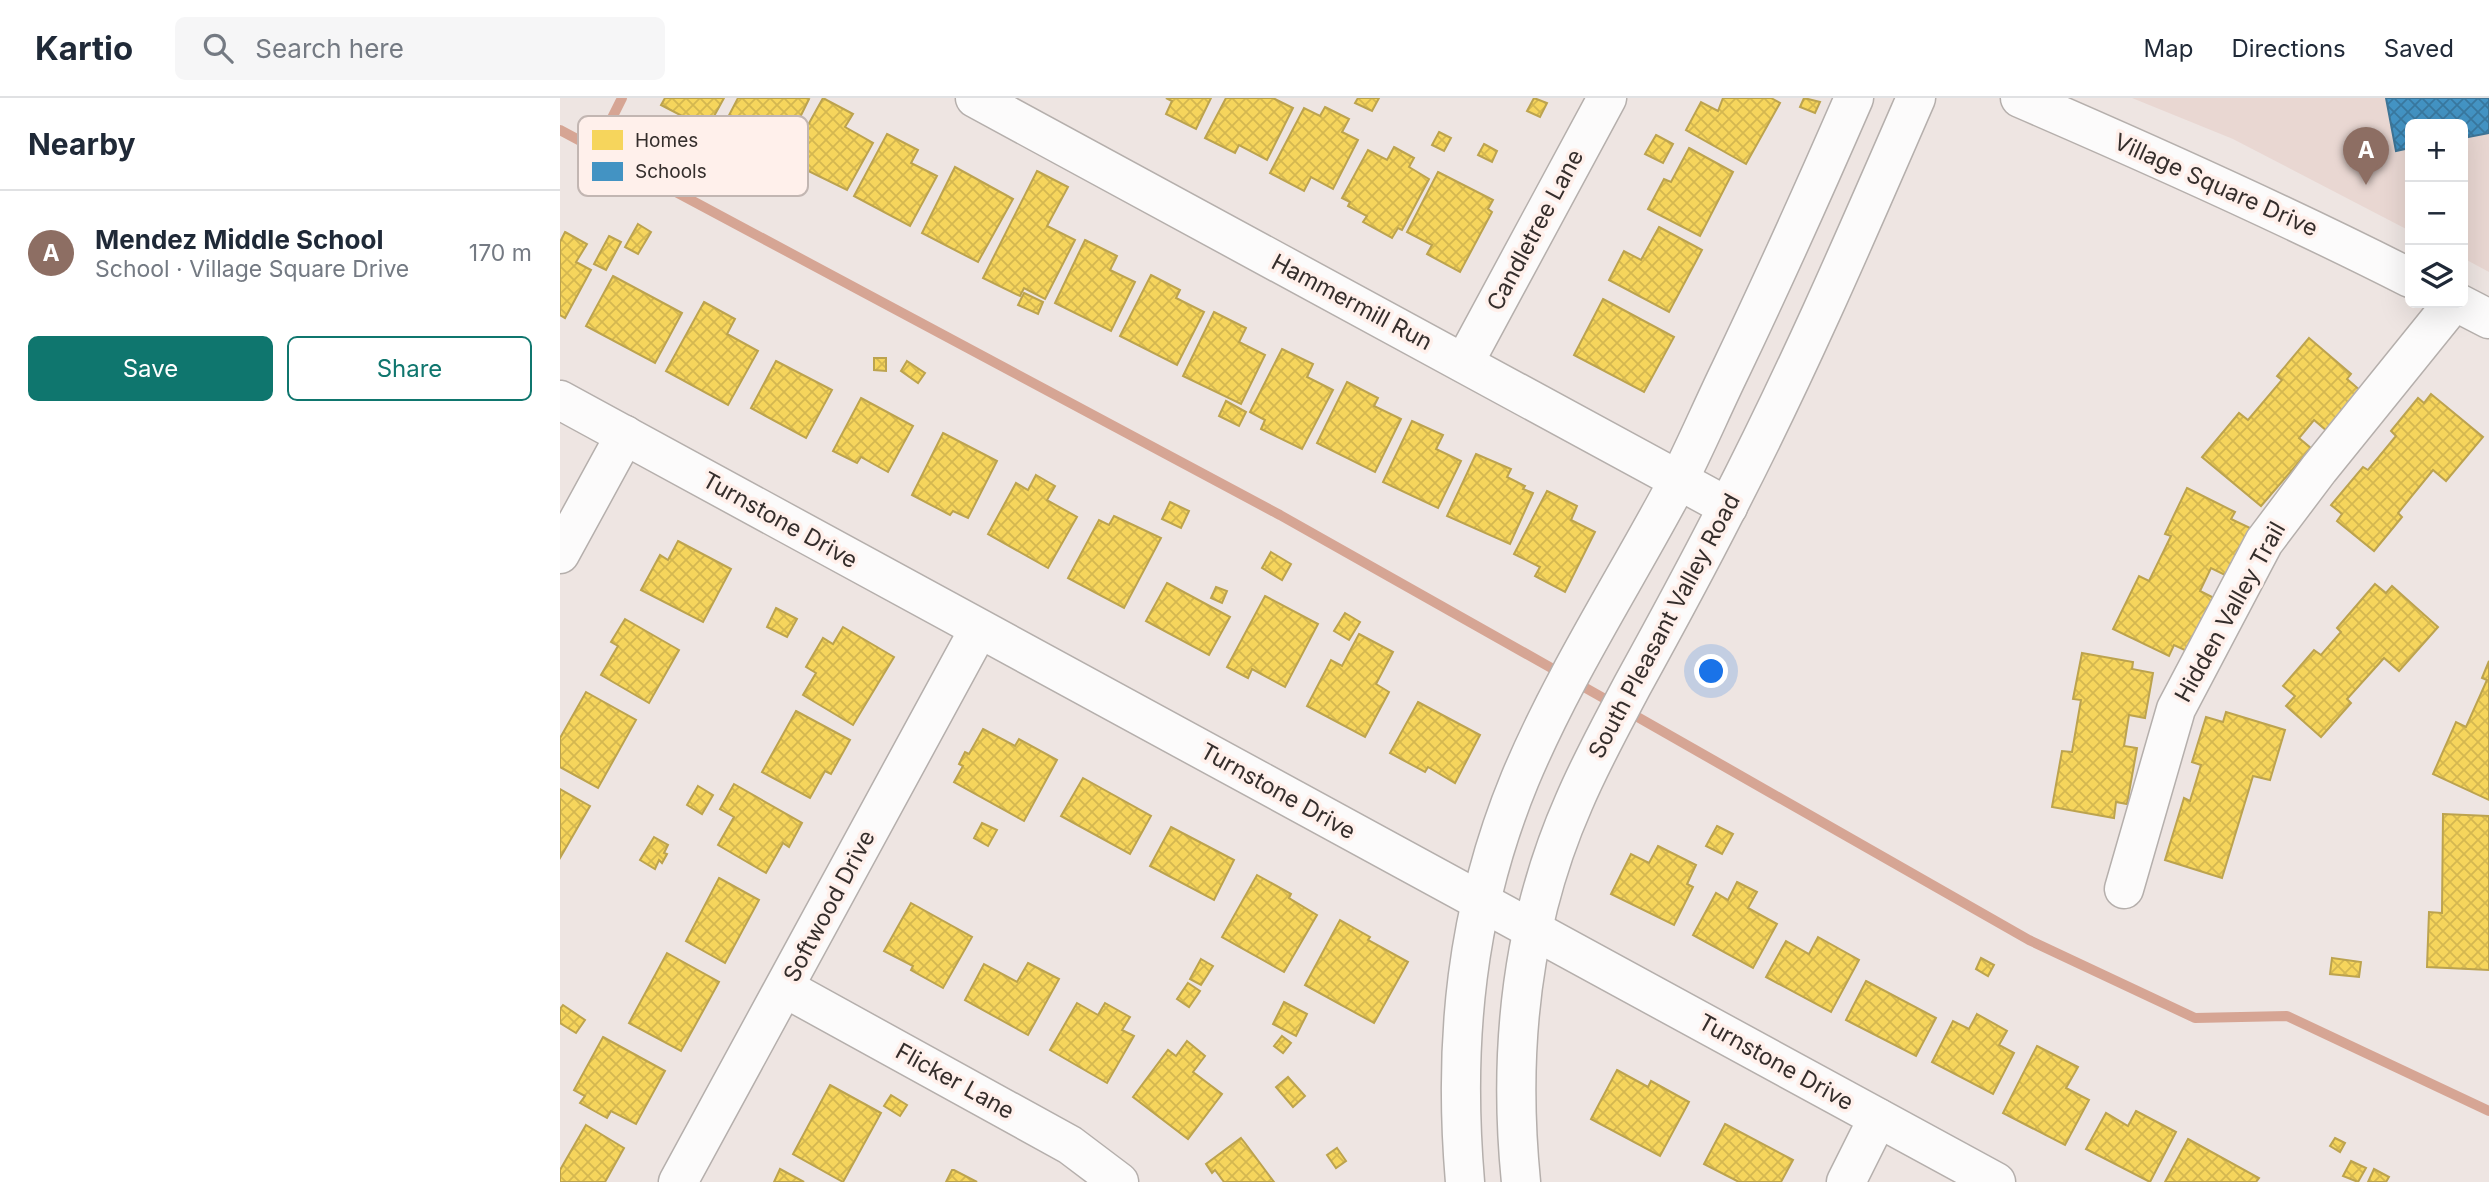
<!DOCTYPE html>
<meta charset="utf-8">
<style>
:root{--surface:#fff;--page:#f6f6f7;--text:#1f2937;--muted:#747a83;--line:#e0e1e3;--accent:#0f766e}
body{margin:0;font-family:Inter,sans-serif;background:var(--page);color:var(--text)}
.controls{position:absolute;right:21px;top:21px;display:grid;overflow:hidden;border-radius:10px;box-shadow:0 7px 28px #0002}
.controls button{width:63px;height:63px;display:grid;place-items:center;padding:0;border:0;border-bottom:2px solid var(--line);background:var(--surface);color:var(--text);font:35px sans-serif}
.you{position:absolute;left:1152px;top:574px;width:24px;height:24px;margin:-18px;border:5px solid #fff;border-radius:50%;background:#1a73e8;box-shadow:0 0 0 10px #1a73e833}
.badge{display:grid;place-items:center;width:46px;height:46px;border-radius:50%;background:var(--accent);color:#fff;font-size:23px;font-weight:700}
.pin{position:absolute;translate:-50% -58px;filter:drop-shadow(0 2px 4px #0008)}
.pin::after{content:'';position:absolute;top:37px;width:24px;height:21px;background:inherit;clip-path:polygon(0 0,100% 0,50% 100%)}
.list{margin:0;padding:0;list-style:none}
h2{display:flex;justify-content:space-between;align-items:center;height:91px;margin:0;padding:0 28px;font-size:30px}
h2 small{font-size:23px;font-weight:400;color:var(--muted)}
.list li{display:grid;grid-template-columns:46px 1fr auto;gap:21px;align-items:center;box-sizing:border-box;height:126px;padding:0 28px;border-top:2px solid var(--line)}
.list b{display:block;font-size:26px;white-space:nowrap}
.list p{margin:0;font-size:23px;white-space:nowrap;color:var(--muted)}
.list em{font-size:23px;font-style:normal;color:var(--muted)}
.actions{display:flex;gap:14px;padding:21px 28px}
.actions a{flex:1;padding:16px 0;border:2px solid var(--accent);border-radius:10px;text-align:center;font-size:24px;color:var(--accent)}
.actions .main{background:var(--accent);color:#fff}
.icon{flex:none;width:38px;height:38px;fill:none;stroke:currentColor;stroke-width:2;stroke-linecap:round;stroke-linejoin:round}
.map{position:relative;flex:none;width:1929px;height:1084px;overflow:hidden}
header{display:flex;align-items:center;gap:42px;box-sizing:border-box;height:98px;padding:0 35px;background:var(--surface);border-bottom:2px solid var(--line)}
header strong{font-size:33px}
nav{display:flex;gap:38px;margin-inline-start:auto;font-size:24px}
.search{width:490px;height:63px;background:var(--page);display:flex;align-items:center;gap:18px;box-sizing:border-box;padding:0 24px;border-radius:10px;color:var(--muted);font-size:26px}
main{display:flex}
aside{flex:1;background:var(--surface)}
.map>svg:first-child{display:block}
.built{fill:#e9d7d2}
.homes{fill:url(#homes-cross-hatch);stroke:#bca34e;stroke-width:2}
.schools{fill:url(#schools-cross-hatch);stroke:#3f7596;stroke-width:2}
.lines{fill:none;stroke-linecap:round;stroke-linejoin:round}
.stream{stroke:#d6a594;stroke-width:10}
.minor-casing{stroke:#b5afac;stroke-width:41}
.secondary-casing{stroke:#b5afac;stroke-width:41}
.minor{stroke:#fcfbfb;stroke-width:38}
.secondary{stroke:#fcfbfb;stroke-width:38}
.labels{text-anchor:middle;stroke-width:7;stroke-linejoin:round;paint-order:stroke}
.street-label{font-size:23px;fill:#352e2c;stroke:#fff0eb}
.key{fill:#fff0eb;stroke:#c2b6b2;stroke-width:2}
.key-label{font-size:19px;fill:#352e2c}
</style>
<header>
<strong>Kartio</strong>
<div class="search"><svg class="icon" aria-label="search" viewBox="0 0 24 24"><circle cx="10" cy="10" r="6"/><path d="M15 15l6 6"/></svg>Search here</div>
<nav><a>Map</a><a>Directions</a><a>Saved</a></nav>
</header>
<main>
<aside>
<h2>Nearby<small></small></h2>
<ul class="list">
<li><span class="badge" style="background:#8d6e63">A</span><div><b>Mendez Middle School</b><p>School · Village Square Drive</p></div><em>170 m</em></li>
</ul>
<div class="actions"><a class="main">Save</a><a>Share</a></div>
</aside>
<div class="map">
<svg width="1929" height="1084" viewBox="0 0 1929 1084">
<defs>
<pattern id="homes-cross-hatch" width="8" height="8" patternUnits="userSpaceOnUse" patternTransform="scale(1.75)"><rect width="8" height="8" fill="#f6d55c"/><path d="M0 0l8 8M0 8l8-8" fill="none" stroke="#d4b750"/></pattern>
<pattern id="schools-cross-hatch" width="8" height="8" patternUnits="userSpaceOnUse" patternTransform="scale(1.75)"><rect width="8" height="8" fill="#4393c3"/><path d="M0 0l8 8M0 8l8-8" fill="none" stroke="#39789f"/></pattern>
</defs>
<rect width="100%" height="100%" fill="#eee5e2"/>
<polygon class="built" points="1572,0 1929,0 1929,174 1903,160 1903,26 1850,26 1850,133 1673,41"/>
<g class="homes">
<polygon points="105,0 164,0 147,31 101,7"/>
<polygon points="178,0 246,0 249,1 224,52 166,23"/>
<polygon points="263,0 293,16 285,29 313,45 287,92 228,63"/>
<polygon points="606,0 651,0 636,31 606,16 612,3"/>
<polygon points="666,0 713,0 733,10 707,62 679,47 675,55 645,40"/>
<polygon points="798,0 819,0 812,13 795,5"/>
<polygon points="974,0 987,5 980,19 967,13"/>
<polygon points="1163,0 1211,0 1220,5 1186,66 1126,32 1141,4 1158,13"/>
<polygon points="1244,0 1260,4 1255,15 1240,9"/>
<polygon points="765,9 789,21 782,34 798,42 773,91 751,79 744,93 710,75 744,10 760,18"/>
<polygon points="879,34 891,40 884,53 872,47"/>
<polygon points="327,36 358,52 351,65 377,78 350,128 294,98"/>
<polygon points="1096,37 1113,46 1103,65 1085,56"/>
<polygon points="924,46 937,53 932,64 918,57"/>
<polygon points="834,49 854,60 849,69 869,81 842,132 838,130 832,140 803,124 807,118 788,108 790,104 782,100 808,52 827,62"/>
<polygon points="1129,50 1173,74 1140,138 1088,111 1104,81 1111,84"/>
<polygon points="395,69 453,101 418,164 362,135"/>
<polygon points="477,73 508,89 487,128 515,142 485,201 464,190 460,198 423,180"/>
<polygon points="878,74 933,102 928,111 932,114 900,174 867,156 872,147 847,134"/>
<polygon points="78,126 91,134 78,156 65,149"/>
<polygon points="1099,129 1142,152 1109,214 1049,182 1064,153 1081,162"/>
<polygon points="5,134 27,146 16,164 31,172 5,220 0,217 0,144"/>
<polygon points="49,138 61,144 46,172 34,166"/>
<polygon points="525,142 557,158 550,172 575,184 551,233 495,205"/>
<polygon points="591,177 620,192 616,200 644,214 617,267 560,238"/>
<polygon points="53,178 122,215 95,265 26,228"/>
<polygon points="464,195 483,204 478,216 458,207"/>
<polygon points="1043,201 1114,239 1084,294 1014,257"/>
<polygon points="144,204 175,221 167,236 198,253 168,307 106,273"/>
<polygon points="654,214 686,230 679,244 705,257 681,306 623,278"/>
<polygon points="1749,240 1791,276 1787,281 1801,293 1767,333 1754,322 1739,340 1751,350 1701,408 1642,359 1679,315 1688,322 1722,282 1717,278"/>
<polygon points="722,251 753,266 747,279 773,292 742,351 701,331 705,322 690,314"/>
<polygon points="314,260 326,260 326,273 314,272"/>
<polygon points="216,263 272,292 246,340 191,310"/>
<polygon points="347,263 365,275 358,285 341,273"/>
<polygon points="787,284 818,300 814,308 841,321 815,374 757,345"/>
<polygon points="1871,296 1923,339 1886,383 1873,372 1838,415 1842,419 1814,453 1777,423 1782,416 1771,407 1803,369 1808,372 1836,338 1831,333 1858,300 1864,305"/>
<polygon points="301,300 353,328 328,374 301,359 297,365 273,353"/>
<polygon points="666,303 686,314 679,328 659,318"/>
<polygon points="852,323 883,337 876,351 901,363 878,410 823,384"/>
<polygon points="383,335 437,363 408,420 393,413 390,417 352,397"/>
<polygon points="916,356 951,371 947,379 965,388 963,391 973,395 950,446 887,418"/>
<polygon points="476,377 495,388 487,402 517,419 488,470 428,436 456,385 468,392"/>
<polygon points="1627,390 1675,414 1671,421 1690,430 1667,478 1651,470 1640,493 1656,501 1629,554 1614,547 1609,558 1553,531 1579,478 1589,483 1611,438 1605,436"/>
<polygon points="987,393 1017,408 1011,422 1035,434 1005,494 975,478 980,469 954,456"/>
<polygon points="610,404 629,413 621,430 602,421"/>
<polygon points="554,418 601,440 564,510 508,480 539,422 549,427"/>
<polygon points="118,443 171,471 143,524 81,492 100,457 108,462"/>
<polygon points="711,454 731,466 722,482 702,470"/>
<polygon points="607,485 670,519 649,557 586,523"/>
<polygon points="1815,486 1826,495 1832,488 1878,529 1839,573 1824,560 1787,601 1791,605 1761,639 1726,608 1735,598 1723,588 1754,552 1761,557 1781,534 1777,530"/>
<polygon points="656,489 667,493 662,505 651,500"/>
<polygon points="705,498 758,526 725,589 692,571 688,580 667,569"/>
<polygon points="216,510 237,521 227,539 207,529"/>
<polygon points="785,515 800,524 789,542 774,533"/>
<polygon points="65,521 119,552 89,605 41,577 58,548 51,544"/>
<polygon points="283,529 334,559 293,627 243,597 256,575 246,569 263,540 273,546"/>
<polygon points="799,536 833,554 816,586 829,594 805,639 747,608 771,562 782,568"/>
<polygon points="1522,555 1573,564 1572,571 1593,575 1585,620 1569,617 1564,648 1577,650 1567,706 1556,704 1554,720 1492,709 1502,653 1512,654 1521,602 1513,601"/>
<polygon points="1929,563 1929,702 1873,676 1896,624 1906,629 1927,582 1922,580"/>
<polygon points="26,594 76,622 38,690 0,669 0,640"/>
<polygon points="858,604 920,637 895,685 868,669 865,674 830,655"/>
<polygon points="236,613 290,642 271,676 265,673 250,700 202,674"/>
<polygon points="1666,614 1725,632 1710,682 1693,678 1662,780 1605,762 1624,700 1630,703 1641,667 1632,664 1646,619 1663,624"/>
<polygon points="423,631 455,648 459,641 497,662 464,723 394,684 403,668 399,666 405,654 409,656"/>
<polygon points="523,680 591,718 570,756 501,718"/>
<polygon points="174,686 242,725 229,749 223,745 206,775 158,747 174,719 160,711"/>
<polygon points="138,688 153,697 142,716 127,707"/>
<polygon points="0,691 30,708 0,760"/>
<polygon points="1883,716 1929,718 1929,872 1867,869 1869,814 1882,815"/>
<polygon points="422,725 437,732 428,748 414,740"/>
<polygon points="1157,728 1173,736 1162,756 1146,748"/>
<polygon points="611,729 674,762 654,802 590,768"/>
<polygon points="94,739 108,747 104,755 107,756 102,765 99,762 95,771 80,762"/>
<polygon points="1098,748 1136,767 1127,786 1133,789 1114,827 1051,796 1071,756 1089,765"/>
<polygon points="697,777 731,796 729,800 757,817 724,874 662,839"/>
<polygon points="159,780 199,802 165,865 126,843"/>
<polygon points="1177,784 1197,794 1188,810 1217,826 1193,870 1133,837 1156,795 1168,802"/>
<polygon points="351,805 412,839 383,890 351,872 353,868 324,853"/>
<polygon points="780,822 810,839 808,842 848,864 814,925 745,887"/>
<polygon points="1258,839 1299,862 1271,914 1206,879 1226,843 1249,856"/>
<polygon points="107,855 159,884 121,953 69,925"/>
<polygon points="1421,860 1434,867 1428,878 1416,871"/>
<polygon points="1772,860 1801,864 1799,879 1770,876"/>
<polygon points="641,861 653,868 641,887 630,881"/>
<polygon points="468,865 499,881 468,937 405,902 424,866 457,884"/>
<polygon points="1306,883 1376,920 1356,958 1286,922"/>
<polygon points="628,885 640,893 629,909 617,901"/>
<polygon points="724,904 747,916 736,938 713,926"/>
<polygon points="517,905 538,917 545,905 570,919 562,932 574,938 547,985 490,952"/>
<polygon points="3,907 25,922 16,935 0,925 0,911"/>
<polygon points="1417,916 1447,933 1439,947 1454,955 1433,996 1372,964 1393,923 1409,931"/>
<polygon points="722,938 731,945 723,955 714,948"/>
<polygon points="43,939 105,973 76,1026 51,1013 47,1020 20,1005 25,998 14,992"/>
<polygon points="627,943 645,958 633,974 662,996 628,1041 573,999 608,952 616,958"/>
<polygon points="1477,948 1518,969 1506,990 1529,1002 1505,1047 1443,1015"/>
<polygon points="1057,972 1088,989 1091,983 1129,1004 1100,1058 1031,1021"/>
<polygon points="728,979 745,998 733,1009 716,989"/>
<polygon points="270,987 321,1015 283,1084 233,1056"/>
<polygon points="331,997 347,1007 340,1018 324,1008"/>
<polygon points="1576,1013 1616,1034 1590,1084 1526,1051 1546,1015 1568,1028"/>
<polygon points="1165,1026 1233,1062 1221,1084 1179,1084 1144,1066"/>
<polygon points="26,1027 64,1050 45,1084 0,1084 0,1072"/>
<polygon points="681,1040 685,1045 714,1084 664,1084 655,1072 652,1075 646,1066"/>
<polygon points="1775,1040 1785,1045 1780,1054 1770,1048"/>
<polygon points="1628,1041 1699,1080 1696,1084 1605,1084"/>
<polygon points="777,1050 786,1063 776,1070 767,1057"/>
<polygon points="1791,1063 1806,1070 1798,1084 1783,1078"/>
<polygon points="220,1071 244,1084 214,1084"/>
<polygon points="1814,1071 1829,1079 1826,1084 1808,1084"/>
<polygon points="392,1072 394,1072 417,1084 386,1084"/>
</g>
<polygon class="schools" points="1826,0 1929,0 1929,35 1903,40 1903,26 1850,26 1850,50 1836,53"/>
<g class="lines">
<g class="stream">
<polyline points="0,32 720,417 1002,576"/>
<polyline points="36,52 62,0"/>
<polyline points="1015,584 1054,606"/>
<polyline points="1067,613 1469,842 1635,920 1727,918 1929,1013"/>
</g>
<defs>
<g id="minor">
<polyline points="415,0 1168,409"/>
<path d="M1460,0C1592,57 1722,115 1850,180"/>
<polyline points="1898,205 1929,221"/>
<polyline points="904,265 1047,0"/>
<polyline points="0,302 1436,1084"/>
<polyline points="0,456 65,337"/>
<polyline points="1564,791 1616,611 1704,444 1759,371 1893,205"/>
<polyline points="225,890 510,1047 559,1084"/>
<polyline points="118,1084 419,531"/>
<polyline points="1286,1084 1318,1020"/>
</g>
<g id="secondary">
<path d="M905,1084C893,943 906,812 960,681C1003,578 1065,483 1117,385C1136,348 1152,310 1170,273C1213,183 1254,92 1294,0"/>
<path d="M961,1084C948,954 961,824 1014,704C1031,664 1052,626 1072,588C1104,530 1136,471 1166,412C1236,277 1296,138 1356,0"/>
</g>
</defs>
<use href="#minor" class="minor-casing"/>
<use href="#secondary" class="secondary-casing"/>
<use href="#minor" class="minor"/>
<use href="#secondary" class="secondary"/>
</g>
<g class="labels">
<g class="street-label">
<text transform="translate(1656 87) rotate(24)" y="8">Village Square Drive</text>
<text transform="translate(975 132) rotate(-62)" y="8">Candletree Lane</text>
<text transform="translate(792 204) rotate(28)" y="8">Hammermill Run</text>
<text transform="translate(220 422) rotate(29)" y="8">Turnstone Drive</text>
<text transform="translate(1670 514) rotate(-61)" y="8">Hidden Valley Trail</text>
<text transform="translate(1104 528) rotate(-62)" y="8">South Pleasant Valley Road</text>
<text transform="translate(718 693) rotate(29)" y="8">Turnstone Drive</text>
<text transform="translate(269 808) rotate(-62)" y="8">Softwood Drive</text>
<text transform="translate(1216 964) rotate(29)" y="8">Turnstone Drive</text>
<text transform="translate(395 983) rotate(29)" y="8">Flicker Lane</text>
</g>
</g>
<rect x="18" y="18" width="230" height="80" rx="10" class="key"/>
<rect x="32" y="32" width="31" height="20" fill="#f6d55c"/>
<rect x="32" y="64" width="31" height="19" fill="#4393c3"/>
<g class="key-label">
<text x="75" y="49">Homes</text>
<text x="75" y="80">Schools</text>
</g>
</svg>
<div class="controls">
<button>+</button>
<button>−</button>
<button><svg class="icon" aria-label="layers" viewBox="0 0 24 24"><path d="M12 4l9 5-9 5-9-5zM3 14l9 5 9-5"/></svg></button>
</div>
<div class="you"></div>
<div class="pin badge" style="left:1806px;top:87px;background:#8d6e63">A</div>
</div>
</main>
